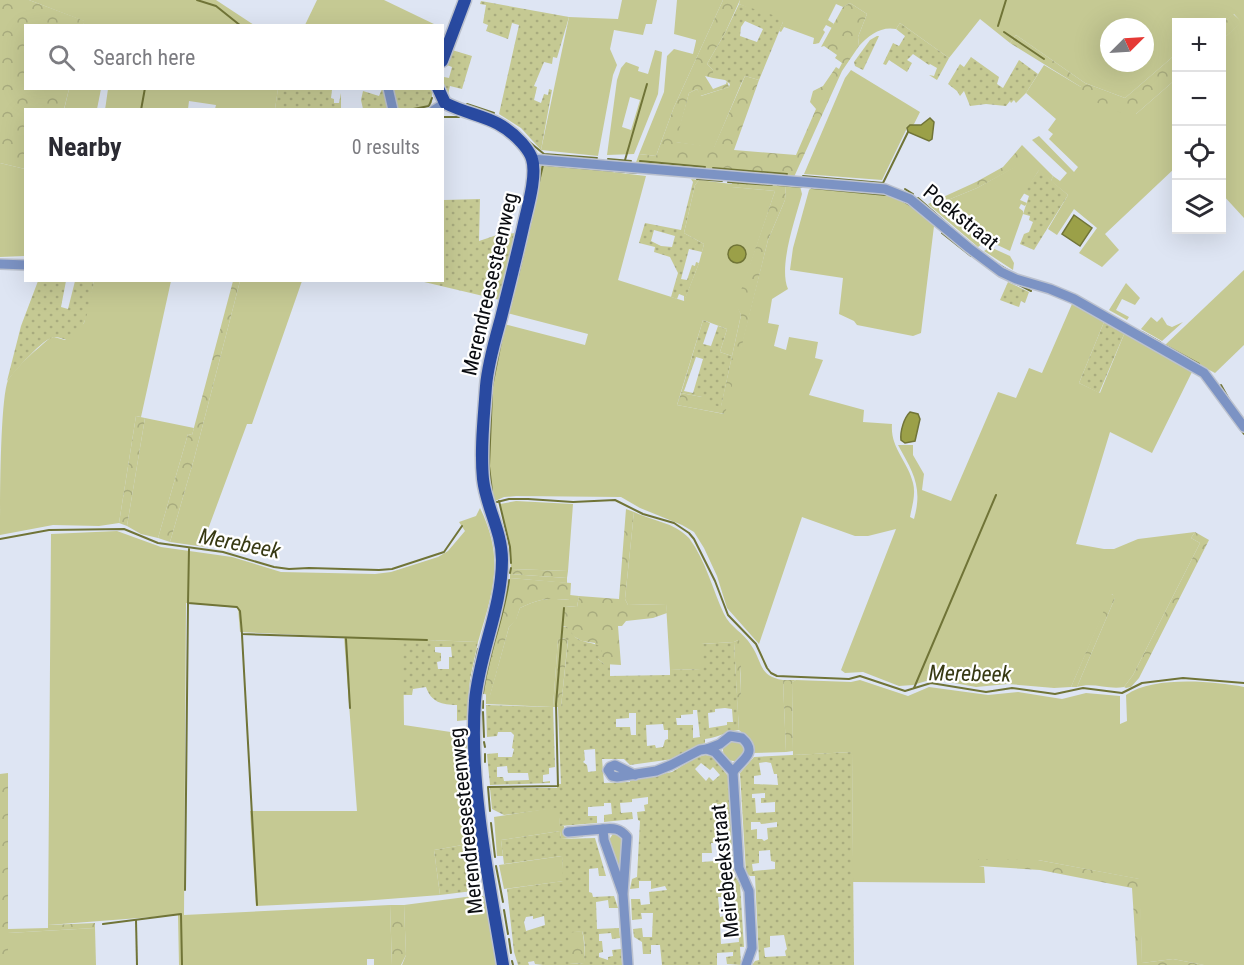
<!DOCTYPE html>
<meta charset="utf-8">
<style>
:root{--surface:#fff;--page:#f7f7f7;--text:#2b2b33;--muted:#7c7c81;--line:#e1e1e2}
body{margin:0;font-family:"Roboto Condensed",sans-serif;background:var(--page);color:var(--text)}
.controls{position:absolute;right:18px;top:18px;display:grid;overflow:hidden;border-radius:0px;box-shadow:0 6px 24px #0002}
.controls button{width:54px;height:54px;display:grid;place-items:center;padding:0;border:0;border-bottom:2px solid var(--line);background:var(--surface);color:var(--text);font:30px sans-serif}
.compass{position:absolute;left:1100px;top:18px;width:54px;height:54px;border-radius:50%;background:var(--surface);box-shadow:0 6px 24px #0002;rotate:66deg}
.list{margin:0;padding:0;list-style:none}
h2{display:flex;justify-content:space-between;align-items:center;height:78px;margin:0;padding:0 24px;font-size:26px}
h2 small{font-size:20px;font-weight:400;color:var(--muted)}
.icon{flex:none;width:33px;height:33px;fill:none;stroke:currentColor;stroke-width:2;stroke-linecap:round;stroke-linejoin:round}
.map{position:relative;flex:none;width:1244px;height:965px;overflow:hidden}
.search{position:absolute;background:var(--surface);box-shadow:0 6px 24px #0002;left:24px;top:24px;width:420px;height:66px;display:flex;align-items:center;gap:15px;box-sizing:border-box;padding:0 21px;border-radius:0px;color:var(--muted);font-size:22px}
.panel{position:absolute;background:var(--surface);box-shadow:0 6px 24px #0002;left:24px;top:108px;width:420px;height:174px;border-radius:0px}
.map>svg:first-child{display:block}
.green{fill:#c5c993;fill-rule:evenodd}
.forest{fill:url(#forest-crowns)}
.garden{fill:url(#garden-dots);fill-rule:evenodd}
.water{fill:#9ba048;stroke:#707437;stroke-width:1.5}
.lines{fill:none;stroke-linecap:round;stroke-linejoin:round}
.stream{stroke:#707437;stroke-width:2}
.minor-casing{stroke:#bcc2cf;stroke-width:12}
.major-casing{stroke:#bcc2cf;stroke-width:15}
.minor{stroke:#7c93c4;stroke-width:9}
.major{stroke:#294aa1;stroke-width:12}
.labels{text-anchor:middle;stroke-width:4.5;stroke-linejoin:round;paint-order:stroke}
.street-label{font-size:21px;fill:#0a0c10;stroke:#fff}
.water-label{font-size:22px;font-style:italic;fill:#373913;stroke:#fff}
</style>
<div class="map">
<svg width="1244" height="965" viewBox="0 0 1244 965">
<defs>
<pattern id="forest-crowns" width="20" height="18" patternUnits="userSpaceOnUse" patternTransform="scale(1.5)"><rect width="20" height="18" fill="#c5c993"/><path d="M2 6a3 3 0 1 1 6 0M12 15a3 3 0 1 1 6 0" fill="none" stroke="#a8ab7e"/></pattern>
<pattern id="garden-dots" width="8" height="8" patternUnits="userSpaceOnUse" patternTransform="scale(1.5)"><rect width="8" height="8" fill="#c5c993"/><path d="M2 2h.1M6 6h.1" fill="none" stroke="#a8ab7e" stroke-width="1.8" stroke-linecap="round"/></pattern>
</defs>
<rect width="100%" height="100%" fill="#dee5f3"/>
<g class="green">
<polygon points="29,0 216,0 254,25 83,25 84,21"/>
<polygon points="317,0 384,0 436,25 305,25"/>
<polygon points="622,0 657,0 652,24 646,24 643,35 614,30 610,49 617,65 613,75 598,156 541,150 569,17 618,19"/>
<polygon points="677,0 723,0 674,107 656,156 639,154 664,92 667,56 674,49 693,54 696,41 696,40 674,34"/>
<path d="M740,0H1244V218L1222,194V40L1241,22L1234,14L1222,24V22H1176V54L1125,98L1085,83L1016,35L1010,43L980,19L949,58L900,23L896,29C881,26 869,35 859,46L858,37L867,14L850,3L843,7L836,4L828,20L834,24L832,28L826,25L823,30L825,32L819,43L815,44H813L814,38L784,27L781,32L779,31L783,22L739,4ZM1109,27H1145V63H1109Z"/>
<path d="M655,50L662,52L658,94L634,154L607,155L617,80L621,68L626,62L639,67L638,71L648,74ZM630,97L640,100L631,130L622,127Z"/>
<polygon points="1044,65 1081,87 1136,114 1176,79 1176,167 1105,234 1119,250 1102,267 1079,253 1097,228 1074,209 1057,235 1048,229 1068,195 1051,181 1053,176 1060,181 1067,173 1032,140 1039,136 1074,172 1078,167 1049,139 1053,134 1048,130 1056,119 1026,93"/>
<polygon points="851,70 920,112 914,124 907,128 882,180 804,174 845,78"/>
<polygon points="730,84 741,84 714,148 675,142 689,93 697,89 701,96 729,87"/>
<polygon points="69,89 101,89 97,109 64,110"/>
<polygon points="108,89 278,89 275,109 215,109 216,105 189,101 188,109 105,110"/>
<polygon points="1027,160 1039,170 1020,200 1027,203 1025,206 1021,204 1019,208 1023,211 1023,214 1010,251 987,240 978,247 931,207 977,188"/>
<polygon points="0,163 25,169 26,247 24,256 0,257"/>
<path d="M544,164L646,176L618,280L684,301L699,263L704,244L684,233L695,185L699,180L732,184V187L775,191L737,305L741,315L732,356L720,352L727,329L703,320L677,405L724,414L768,240L785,200L786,184L800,186L802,194C796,217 778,266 788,289L772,299L768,323L779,325L774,346L786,350L789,337L818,342L815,358L823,360L809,395L864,410L863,422L892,424C890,448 908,461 913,483C916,494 912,506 910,517L914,519C923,487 913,472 898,445H913V455L924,474L922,490L951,501L998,392L1016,398L1029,368L1042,373L1072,304L1104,322L1079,383L1100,393L1125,332L1193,370L1152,453L1110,432L1076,544L1104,549H1114L1138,539L1195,532L1191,538L1200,543L1133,675L1124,687C1108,690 1093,682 1077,687L1115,598L1112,594L1071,687L1054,688L1008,684L976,687L933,679L913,685L899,686L863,672L845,673L841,670L896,529L868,536H855L802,517L759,644L727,608L717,576L704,548L694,532L682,525L640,508L621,497L516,496L504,497L493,502C481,443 491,382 504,324L585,345L588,334L507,313L540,166Z"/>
<path d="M812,187C837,189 867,188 892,196C909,202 921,214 934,226L921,333L913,336L857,325L854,321L839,314L843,278L790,270L793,248L809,190Z"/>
<polygon points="990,247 1010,256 1014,263 1013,270 984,251"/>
<polygon points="1244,270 1244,345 1215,373 1164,346"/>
<path d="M94,281H171L141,417L136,416L119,523L99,526L53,525L0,535C0,505 0,401 8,380C19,364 36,350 50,338L54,337L65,340L84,323Z"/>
<polygon points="240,281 302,281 252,424 247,424 204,540 207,542 205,547 170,542 194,459"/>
<polygon points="1126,283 1140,298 1135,305 1122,299 1116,310 1129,317 1127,320 1109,310"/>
<polygon points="1151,317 1157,322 1162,317 1167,325 1172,327 1183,322 1162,341 1141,329"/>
<polygon points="145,418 194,428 192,435 188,434 158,538 141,534 127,526"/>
<polygon points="516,501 573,504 568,571 511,569 509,546 500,504"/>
<path d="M480,508C505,559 493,591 478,642L403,639L404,725L464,734L467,739L474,843L434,850L440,895L362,901L256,906L250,811H357L344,637L240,632L238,608L186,603L184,915L390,905L392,965H374V959H367V965H179L178,915L48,925L51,534L117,531L161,547L232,557L281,572L375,574L391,572L438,557L448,551L465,531L459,522L476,516Z"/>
<path d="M634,512C652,521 674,522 689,538C706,561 712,588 724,614C730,627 744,633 751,645C763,662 758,676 783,680L786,752L752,753L747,737L739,730L737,698L741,696V663L738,640L734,642L701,644L702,669L670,670L666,604L628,605L625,599Z"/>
<polygon points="510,574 567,578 567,583 510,578"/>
<path d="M570,595L579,596L577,607L565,606L562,638L558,639L553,707L486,704V694L490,695L509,627L516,619L520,608C540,598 548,598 569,600Z"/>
<path d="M796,680L851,682L860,680L908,696L929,687L988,695L1018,692L1062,699L1086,693L1120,696V724L1127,721L1126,695C1153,676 1212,681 1244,687V965H1204L1173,959L1142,963L1139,879L1038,860L979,866L984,867L985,883L853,882L852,752L793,755L792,682Z"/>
<circle cx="734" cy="750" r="11"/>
<polygon points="559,807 560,826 564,826 565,836 583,834 583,837 561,839 560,831 501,840 503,856 497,856 494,817"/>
<polygon points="614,832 623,837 620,872 609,840"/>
<polygon points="562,856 564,881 504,889 499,865"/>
<polygon points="481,895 486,898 498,965 402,965 406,955 404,905"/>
<polygon points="95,928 96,965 8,965 8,933"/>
</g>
<g class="forest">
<polygon points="0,0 29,0 85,21 83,25 26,26 26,88 69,89 64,109 26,110 25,169 0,163"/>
<polygon points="723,0 740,0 725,33 707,64 713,70 713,78 705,76 713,89 726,84 727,81 729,87 700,96 697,89 689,93 676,142 714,147 745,76 759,80 734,150 796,155 816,109 810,102 813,91 823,86 836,67 839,69 842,63 835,58 837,55 824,46 821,47 843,7 850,3 867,14 858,37 859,46 842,71 794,177 635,165 639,154 656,156 674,107"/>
<polygon points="1233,14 1242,22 1222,40 1222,24"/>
<polygon points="1016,35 1085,83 1125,98 1176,54 1176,79 1136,114 1129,116 1081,96 1081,87 1010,43"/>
<polygon points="1022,145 1053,176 1051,181 1027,161 977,188 931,207 928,204 976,182 1003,167"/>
<polygon points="733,180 786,184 785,200 768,240 725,414 677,405 681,393 702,397 721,406 741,315 736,305 775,191 731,187"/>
<polygon points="233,281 240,281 194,459 170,542 158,538 188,434 192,435"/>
<polygon points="136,416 145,418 127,526 119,523"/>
<polygon points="626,509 634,512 625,599 628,605 666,604 667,613 653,618 626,621 622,626 618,626 621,665 604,664 598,659 595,643 582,641 573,636 567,627 562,626 565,606 577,607 579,596 619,599"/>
<polygon points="1195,532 1209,540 1139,678 1131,687 1126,688 1124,687 1133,675 1200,543 1191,538"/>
<polygon points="511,569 568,571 567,578 510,574"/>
<path d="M510,578L571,583L570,600C548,598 540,598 520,608L516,620L509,627L490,696L482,693L485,674L495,643Z"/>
<polygon points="1111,594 1115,596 1115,598 1077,687 1071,687"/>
<polygon points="558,638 568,639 561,707 553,707"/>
<path d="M738,640C752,648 742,656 741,666C740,676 741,687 741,697L737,698L734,642Z"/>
<polygon points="783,680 796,680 792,682 793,751 786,752"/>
<polygon points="8,773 8,929 48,928 48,925 95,923 95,928 8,933 8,965 0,965 0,774"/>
<polygon points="978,859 1038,860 1140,879 1142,963 1173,959 1204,965 1137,965 1132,888 1040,870 979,866"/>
<polygon points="390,905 404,905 406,955 401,965 392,965"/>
<path d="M582,931C585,942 584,952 584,963L569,964L567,932Z"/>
</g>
<g class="garden">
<polygon points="481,1 569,17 557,58 553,57 552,64 544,62 534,86 537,87 534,100 541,103 544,94 548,95 549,89 552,90 541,150 521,128 499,114 519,25 512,23 508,39 486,31 488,25 483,23 486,5 480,4"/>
<path d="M739,4L782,18L783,22L759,80L745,76L741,84H730L725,80L713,78V70L707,64L725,33ZM745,21L763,29L757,42L740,36L741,27Z"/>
<polygon points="900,23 949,58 937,80 929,75 934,76 937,68 930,64 929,65 913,54 907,60 912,63 907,72 889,60 886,65 883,64 893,43 899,46 905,36 896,29"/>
<polygon points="877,36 879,36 863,70 855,66 854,62 870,40"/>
<path d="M452,50L472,56L462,89L450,86L448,95C443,88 442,85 444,77L449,78L452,67L447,65Z"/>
<polygon points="971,57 999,77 997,84 1003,88 1019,60 1038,74 1026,93 1016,103 1014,100 1011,103 1010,101 1006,106 986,104 970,106 964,91 960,96 957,91 948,84 960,64 964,67"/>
<polygon points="278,88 335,89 332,90 331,98 334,99 334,103 339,103 341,93 341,108 345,109 275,109"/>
<polygon points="382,89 385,89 390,109 363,109 361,100 363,91 379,96"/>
<path d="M390,89H432V103C423,112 408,109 397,109Z"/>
<polygon points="1039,170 1068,195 1034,250 1020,244 1024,234 1029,232 1033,222 1029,220 1030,216 1023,214 1029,196 1023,193"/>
<path d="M691,179L699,180L695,185L684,233L704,244L702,252L689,249L681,279L687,280L692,265L695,266L696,262L699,263L684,302V296L679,294L677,299L671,297L678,273L670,257L654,252L655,247L639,243L645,223L681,230L693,182ZM654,230L675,236L672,247L661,246L651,241Z"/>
<polygon points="480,199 479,241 497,235 516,233 500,300 420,281 442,280 443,200"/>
<path d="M38,281L63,282L64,281H69H66L61,307L68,309L75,281H94C90,300 88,330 69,340C64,340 60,337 55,337C43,337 15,372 7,381L21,326Z"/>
<polygon points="1008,282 1029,292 1025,303 1021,301 1019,307 1000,300"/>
<path d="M703,320L710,323L703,344L711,346L718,326L727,329L720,352L732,356L721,407L701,402L702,397L681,393ZM696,357L703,359L693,393L684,391Z"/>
<polygon points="1104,322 1125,332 1099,393 1079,383"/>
<path d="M563,627H567C570,629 571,632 573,635C579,643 594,642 602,647V653L598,659L604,664H610V676L670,675V670L701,669V644L734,642L739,730C726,731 718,738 705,739V743L673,759L630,765L624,759H602L604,783L630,782V780L672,772L695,758L705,755L712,756L728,776L735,876L740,884L744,947H740L741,965L727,964L726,957L733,956V952L717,953V965H662L660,945H651V954H643L642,942L634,937L633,929L642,928L643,937H652L653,913H641L642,919L632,920L631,899H640L641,905L650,904L649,892L667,890L665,886L651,889V881H639V888L630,889L632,879L637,877L640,821L638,820L637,812L645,811L644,805L648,804V797L632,799V802L620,803L621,813L632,812L633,819L604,822V815L612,814L611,803H604V806L588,807V816H597V823L560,826L558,808L504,815L492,809L490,788H557V784H561L558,707H561L568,640L562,638ZM725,708L732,709L733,722H727V725L709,728L708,713L715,712V709ZM693,710H697L700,737L693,738V725H677L676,718H681V715L693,714ZM629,713H636V735H631L630,727H616V719L629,718ZM663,724L664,730H668V739L665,740L663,747L656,748L655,745L647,746L646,725ZM595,749L596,771L588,772L587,765L583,762L585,760L584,750ZM701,763L710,770L713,767L720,775L713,781L709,777L706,781L695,769ZM711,843H721L722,853H727L728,860H720L719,857H715V861L702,862V853H712ZM718,897H732L733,914L720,917ZM738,923L739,942L721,944L720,924Z"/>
<path d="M403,639L478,642L470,679L467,720L457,721V705C442,705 431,702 426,687L413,689L412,695H403ZM435,647H451L452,657H449V669H438L437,662L441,661V653L435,652Z"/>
<path d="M486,705L553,707L555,767L549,768V774L543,775V782L550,781V783L490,785L487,754L498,753V757H512L514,749L512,748L514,735L511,732H498L497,736L487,737ZM507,766L508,773H528L529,780L504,781L503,777H497V767Z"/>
<path d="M852,752L854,965H752L755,961L759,960L755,876H750L746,873L740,773L754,757ZM766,762L771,763L774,774H777L778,785L754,784V776L761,775L759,763ZM765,793V798H761V803L775,802V812L756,813L755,798H752V794ZM751,822H760L761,824L777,822V827L767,828L768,839L764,841L762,839H757V829L751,830ZM770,850L771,861L775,862V869L753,871L752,864L759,863V851ZM784,935L787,949L785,951L786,956L765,957L764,948L770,947V936Z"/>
<path d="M560,831L561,839L595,838L606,876H599L598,868L589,869V892L592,893L593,897L614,896L618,908H609L608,900L596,902L597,929L619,928L620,938L612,939L611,933L599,934V941H602L603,952L599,953V957L608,960V957L613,956L612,950L621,949L622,965H543L535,964L534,961L528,962L529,965H518L514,952L507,889L563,881L562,856L504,864L501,840ZM533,916V919L544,916L545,925L526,931L524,922L526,917ZM582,931C586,942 584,951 584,963L570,964L568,933Z"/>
<polygon points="474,843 481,890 440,895 434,850"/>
</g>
<g class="water">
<polygon points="930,118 934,122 932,139 929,141 908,132 907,128 910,125 921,125"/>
<polygon points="1074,215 1092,228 1080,246 1062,234"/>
<circle cx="737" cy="254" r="9"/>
<path d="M910,412L918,414L920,419L915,441L905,443L901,440C900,431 904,418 910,412Z"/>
</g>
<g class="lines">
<g class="stream">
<polyline points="197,0 216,6 241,26"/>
<polyline points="87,25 88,26"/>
<polyline points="998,26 1006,0"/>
<polyline points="1004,32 1044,59"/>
<polyline points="467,104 494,113"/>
<polyline points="141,110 145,88"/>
<polyline points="408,110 429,106 432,98"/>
<polyline points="442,117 459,117"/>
<polyline points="527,140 544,154 597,158"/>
<polyline points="608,159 631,161"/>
<polyline points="625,160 647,84"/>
<polyline points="640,161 705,167"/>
<polyline points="546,165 637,173"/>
<polyline points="713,168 787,174"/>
<polyline points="803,176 883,183 908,132"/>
<polyline points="697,179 722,181"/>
<polyline points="539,182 543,165"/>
<polyline points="728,182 772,185"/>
<polyline points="778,185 802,187"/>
<polyline points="812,188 886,195"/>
<polyline points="905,189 913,194"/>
<polyline points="918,198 954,230"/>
<polyline points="903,201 913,207"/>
<polyline points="942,233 971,256"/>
<polyline points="998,264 1011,272"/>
<polyline points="518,276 534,206"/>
<polyline points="1015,283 1031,291"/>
<polyline points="509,309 513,295"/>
<polyline points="1142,332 1160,342"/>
<polyline points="1166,346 1199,364"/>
<polyline points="1221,385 1230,401"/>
<polyline points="492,387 503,332"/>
<polyline points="1229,414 1244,434"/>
<polyline points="492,491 489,466 492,394"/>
<polyline points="499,501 510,547 511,563"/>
<polyline points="497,502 509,499 528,499 573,502 615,500 643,514 674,523 689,533 694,539 715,581 728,615 756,644 767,668 771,673 777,676 849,679 860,676 905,691 931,683 986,692 1012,688 1055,694 1083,688 1122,693 1142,683 1183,678 1244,683"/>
<polyline points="0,539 49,530 124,529 158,543 223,552 274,567 289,569 309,568 379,570 392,569 444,552 462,526"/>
<polyline points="189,549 188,603 237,607 240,611 242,634 427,640"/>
<polyline points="510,573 511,568"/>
<polyline points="242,635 257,905"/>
<polyline points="346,639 350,708"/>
<polyline points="471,684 478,649"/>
<polyline points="914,688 996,495"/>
<path d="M483,693C488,654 504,618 509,580"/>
<polyline points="483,708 483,701"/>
<polyline points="483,712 484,737"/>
<polyline points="484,742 485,747"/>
<polyline points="485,754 485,762"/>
<polyline points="490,811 488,787 558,786 556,704 564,608"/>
<polyline points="491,823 495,857"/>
<polyline points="496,866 503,902"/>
<polyline points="185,890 188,603"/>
<polyline points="504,910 508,934"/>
<polyline points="136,920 137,965"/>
<polyline points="103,924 181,914 182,965"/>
<polyline points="509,939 511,953"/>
<polyline points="512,961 513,965"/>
</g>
<defs>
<g id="minor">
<polyline points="388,88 393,110"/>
<polyline points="434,110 445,103"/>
<polyline points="532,159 885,189 910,199 969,248 1001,272 1016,279 1050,289 1074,299 1204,373 1244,427"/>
<polyline points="0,264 26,265"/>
<path d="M707,749L720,744L730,736L742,738C759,753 741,760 733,772"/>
<polyline points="635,775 615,765 610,767 608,770 612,776 617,777 656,771 671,765 700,750 707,749 715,752 733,772 739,868 749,891 752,948 746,965"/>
<polyline points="568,832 603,829"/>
<path d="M623,894L604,840L603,829C613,828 620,828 627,837L623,894L628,965"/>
</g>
<g id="major">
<polyline points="442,61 465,0"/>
<path d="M438,88L445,103C475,118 497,115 522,143C526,148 530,152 532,159C537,175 528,206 524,223C517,255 509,286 501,318C495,340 488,363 486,386C484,416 480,449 483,479C486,507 502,531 502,560C502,608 479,654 475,701C469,786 489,881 503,965"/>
</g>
</defs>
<use href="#minor" class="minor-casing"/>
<use href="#major" class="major-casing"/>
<use href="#minor" class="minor"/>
<use href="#major" class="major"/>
</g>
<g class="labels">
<g class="street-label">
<text transform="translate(961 217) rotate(39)" y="7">Poekstraat</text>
<text transform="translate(490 284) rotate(-77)" y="7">Merendreesesteenweg</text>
<text transform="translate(466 821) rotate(-96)" y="7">Merendreesesteenweg</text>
<text transform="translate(725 871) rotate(-96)" y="7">Meirebeekstraat</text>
</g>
<g class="water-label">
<text transform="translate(240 543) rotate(11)" y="8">Merebeek</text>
<text transform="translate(970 673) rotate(1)" y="8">Merebeek</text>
</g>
</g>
</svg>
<div class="controls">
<button>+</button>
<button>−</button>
<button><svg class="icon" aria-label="locate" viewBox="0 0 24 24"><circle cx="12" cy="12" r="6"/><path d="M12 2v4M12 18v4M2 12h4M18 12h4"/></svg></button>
<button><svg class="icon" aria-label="layers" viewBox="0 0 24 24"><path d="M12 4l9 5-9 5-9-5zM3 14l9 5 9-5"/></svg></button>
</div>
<svg class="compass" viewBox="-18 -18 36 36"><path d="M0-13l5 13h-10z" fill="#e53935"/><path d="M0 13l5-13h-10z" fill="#7c7c81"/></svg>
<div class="search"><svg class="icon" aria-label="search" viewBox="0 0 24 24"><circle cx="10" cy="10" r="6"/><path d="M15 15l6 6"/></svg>Search here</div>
<section class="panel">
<h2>Nearby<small>0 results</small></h2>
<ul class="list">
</ul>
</section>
</div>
